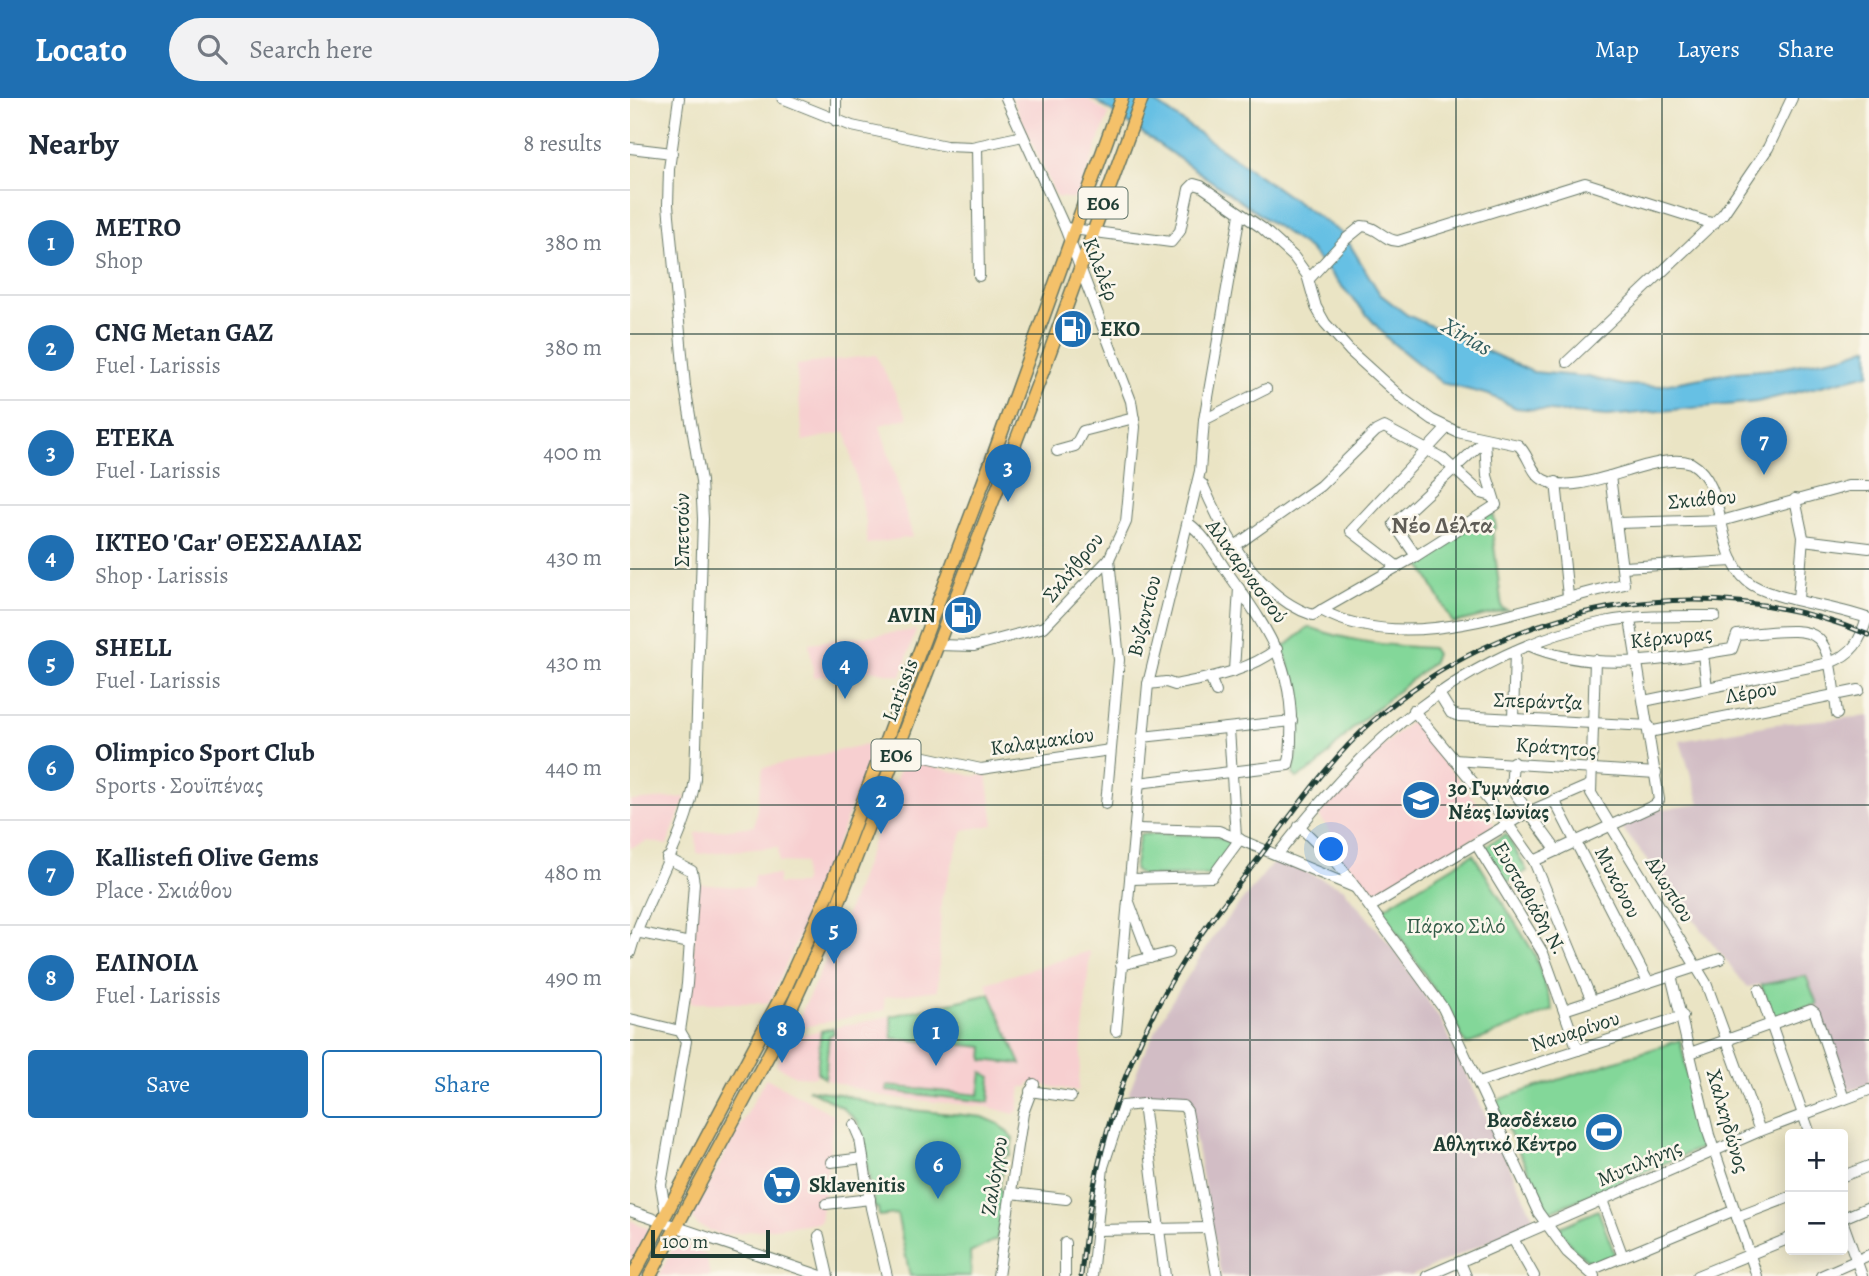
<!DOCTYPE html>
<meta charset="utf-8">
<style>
:root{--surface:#fff;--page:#f2f2f3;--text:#1f2937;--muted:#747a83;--line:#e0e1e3;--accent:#1f6fb2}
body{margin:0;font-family:Alegreya,serif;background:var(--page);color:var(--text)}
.controls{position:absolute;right:21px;bottom:21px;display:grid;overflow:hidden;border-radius:7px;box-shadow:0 4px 18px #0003}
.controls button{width:63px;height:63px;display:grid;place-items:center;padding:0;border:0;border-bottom:2px solid var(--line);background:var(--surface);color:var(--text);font:35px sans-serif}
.scale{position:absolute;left:21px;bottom:18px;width:119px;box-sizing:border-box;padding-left:7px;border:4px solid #1f3d34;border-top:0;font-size:19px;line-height:24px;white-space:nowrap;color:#1f3d34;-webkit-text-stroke:5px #fbf7ec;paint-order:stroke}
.you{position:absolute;left:702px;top:752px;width:24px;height:24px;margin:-18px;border:5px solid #fff;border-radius:50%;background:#1a73e8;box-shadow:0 0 0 10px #1a73e833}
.badge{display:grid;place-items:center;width:46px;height:46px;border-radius:50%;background:var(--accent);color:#fff;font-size:23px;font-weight:700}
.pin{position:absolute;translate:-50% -58px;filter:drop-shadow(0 2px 4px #0008)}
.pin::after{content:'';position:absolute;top:37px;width:24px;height:21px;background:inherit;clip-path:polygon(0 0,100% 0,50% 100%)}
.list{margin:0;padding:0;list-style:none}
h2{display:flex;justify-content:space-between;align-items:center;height:91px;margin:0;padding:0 28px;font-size:30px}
h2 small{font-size:23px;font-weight:400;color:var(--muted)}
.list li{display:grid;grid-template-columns:46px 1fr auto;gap:21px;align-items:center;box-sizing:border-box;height:105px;padding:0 28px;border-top:2px solid var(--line)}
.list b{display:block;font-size:26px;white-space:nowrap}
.list p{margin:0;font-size:23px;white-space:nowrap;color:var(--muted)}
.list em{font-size:23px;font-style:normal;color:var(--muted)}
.actions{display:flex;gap:14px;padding:21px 28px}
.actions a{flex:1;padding:16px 0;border:2px solid var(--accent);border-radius:7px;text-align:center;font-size:24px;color:var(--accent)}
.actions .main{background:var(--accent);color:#fff}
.icon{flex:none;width:38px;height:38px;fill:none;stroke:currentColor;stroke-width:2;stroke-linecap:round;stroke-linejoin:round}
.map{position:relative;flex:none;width:1239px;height:1178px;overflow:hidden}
header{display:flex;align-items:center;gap:42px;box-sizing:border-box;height:98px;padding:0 35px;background:var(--accent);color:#fff}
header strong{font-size:33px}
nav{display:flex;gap:38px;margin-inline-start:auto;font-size:24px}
.search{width:490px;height:63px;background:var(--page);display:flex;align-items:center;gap:18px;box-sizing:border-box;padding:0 24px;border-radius:38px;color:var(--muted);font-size:26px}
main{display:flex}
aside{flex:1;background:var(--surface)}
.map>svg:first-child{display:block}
.built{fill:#f7cfd0}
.industrial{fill:#d2bdc5}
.green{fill:#83d799;stroke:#518a66;stroke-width:2}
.water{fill:#66c0e4;stroke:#427e8c;stroke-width:2}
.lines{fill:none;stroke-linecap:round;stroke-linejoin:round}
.minor-casing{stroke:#676;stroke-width:12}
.major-casing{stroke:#676;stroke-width:15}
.minor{stroke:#fff;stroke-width:10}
.major{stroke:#f4c16a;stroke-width:12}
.rail-casing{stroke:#1f3d34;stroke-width:5}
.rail{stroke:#fbf7ec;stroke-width:2.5;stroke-dasharray:8;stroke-linecap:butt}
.grid{fill:none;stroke:#1f3d34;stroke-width:2;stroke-opacity:0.55}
.labels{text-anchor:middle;stroke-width:5;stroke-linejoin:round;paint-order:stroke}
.shield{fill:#fbf7ec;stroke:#61756b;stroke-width:2}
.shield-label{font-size:19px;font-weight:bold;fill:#1f3d34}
.street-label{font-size:21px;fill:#1f3d34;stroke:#fbf7ec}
.poi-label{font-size:21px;font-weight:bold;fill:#1f3d34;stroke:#fbf7ec;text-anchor:start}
.park-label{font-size:21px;fill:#335c48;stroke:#fbf7ec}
.water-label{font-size:23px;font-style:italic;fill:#315e60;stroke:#fbf7ec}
.quarter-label{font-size:24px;font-weight:bold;fill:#5f5c56;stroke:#fbf7ec}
</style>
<header>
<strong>Locato</strong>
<div class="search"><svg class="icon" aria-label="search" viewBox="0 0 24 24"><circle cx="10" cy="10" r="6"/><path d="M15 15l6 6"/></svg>Search here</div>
<nav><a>Map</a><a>Layers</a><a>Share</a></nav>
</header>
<main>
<aside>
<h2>Nearby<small>8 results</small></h2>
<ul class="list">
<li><span class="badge">1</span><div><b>METRO</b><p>Shop</p></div><em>380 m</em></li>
<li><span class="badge">2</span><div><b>CNG Metan GAZ</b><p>Fuel · Larissis</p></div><em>380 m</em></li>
<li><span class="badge">3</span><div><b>ΕΤΕΚΑ</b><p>Fuel · Larissis</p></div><em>400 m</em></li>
<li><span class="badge">4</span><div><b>ΙΚΤΕΟ 'Car' ΘΕΣΣΑΛΙΑΣ</b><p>Shop · Larissis</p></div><em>430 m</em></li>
<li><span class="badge">5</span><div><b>SHELL</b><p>Fuel · Larissis</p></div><em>430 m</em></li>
<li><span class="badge">6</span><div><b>Olimpico Sport Club</b><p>Sports · Σουϊπένας</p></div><em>440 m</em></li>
<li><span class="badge">7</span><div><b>Kallistefi Olive Gems</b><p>Place · Σκιάθου</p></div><em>480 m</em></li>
<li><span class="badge">8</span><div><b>ΕΛΙΝΟΙΛ</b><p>Fuel · Larissis</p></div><em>490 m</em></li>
</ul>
<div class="actions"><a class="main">Save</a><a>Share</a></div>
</aside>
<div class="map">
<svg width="1239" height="1178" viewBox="0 0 1239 1178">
<rect width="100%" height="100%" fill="#fbf7ec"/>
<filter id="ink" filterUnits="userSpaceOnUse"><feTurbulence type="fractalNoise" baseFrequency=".0143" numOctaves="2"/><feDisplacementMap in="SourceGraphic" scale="14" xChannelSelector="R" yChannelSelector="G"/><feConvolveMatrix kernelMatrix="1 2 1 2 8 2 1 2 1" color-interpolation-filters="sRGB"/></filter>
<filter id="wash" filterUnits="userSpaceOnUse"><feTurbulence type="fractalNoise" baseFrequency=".00686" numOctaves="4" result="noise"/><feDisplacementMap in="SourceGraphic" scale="28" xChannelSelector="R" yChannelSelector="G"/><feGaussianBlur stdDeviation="1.57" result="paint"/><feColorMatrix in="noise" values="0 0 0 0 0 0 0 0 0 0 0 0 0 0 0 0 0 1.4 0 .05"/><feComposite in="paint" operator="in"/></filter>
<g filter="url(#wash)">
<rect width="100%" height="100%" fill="#eae4c4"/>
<g class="built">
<polygon points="382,0 456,0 479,16 447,101 426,99"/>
<polygon points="246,257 278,320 250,327 283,439 237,446 236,424 216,334 173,343 166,267"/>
<polygon points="286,532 271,578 240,572 184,579 179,545"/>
<polygon points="781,623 865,727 741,803 701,746 702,737 688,716 720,678"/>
<polygon points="246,644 190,791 139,905 60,905 67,786 123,790 124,777 148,777 148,786 173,786 174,765 149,764 148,749 67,756 66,735 124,728 133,670"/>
<polygon points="273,662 344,678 357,676 364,727 333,732 311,802 308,892 254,899 255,912 164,931 217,815"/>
<polygon points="56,699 37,747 18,743 0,750 0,703"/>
<polygon points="460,853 448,993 399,985 398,989 391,989 388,1012 384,1016 358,1009 256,999 196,982 187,975 186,979 165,978 146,967 160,939 261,918 263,940 355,949 353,961 390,966 356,885"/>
<polygon points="136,980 204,1017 190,1124 91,1137 67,1127 63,1121 64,1114"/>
<polygon points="0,1122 19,1131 2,1163 0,1162"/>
<polygon points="47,1142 76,1157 80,1178 28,1178"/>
</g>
<g class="industrial">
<polygon points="1239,618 1239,986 1216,994 1176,879 1117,889 989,726 1019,713 1070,706 1050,643 1145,626"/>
<polygon points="646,761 713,790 767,855 813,926 905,1123 781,1178 591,1178 559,1007 498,997 513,957 538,909 585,836"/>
</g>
<g class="green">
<polygon points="863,414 866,430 862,432 872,510 877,512 823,525 789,463"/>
<path d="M679,529C720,544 759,548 802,550L806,556L802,565L725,628L687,668L667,680L663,676C672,633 667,591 653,550Z"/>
<polygon points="510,736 583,737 603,745 581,777 513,778 504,772"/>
<polygon points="876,736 897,773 876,785 854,749"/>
<polygon points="843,756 905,857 923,912 836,947 822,919 752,811"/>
<polygon points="1176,878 1187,906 1144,921 1131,887"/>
<polygon points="360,896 391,966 353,962 354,949 262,940 261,918"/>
<polygon points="203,930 204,936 199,937 195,981 187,974 191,933"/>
<polygon points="1050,942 1073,1049 919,1114 864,1003"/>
<polygon points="352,974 361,979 359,1004 257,993 257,988 349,997"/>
<polygon points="178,991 215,997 251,1009 353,1019 369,1026 383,1040 380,1057 375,1057 369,1092 375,1093 367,1141 340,1155 341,1178 280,1178 267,1116 249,1118 248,1110 245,1110 228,1024 212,1009"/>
<polygon points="968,1112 985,1157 963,1166 944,1151 928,1130"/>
</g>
<polygon class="water" points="462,0 519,0 714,137 750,196 777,217 903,274 958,279 993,287 1028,288 1104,274 1145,271 1214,258 1239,249 1239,276 1127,304 977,318 886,310 859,297 812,285 759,242 679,151"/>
</g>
<g filter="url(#ink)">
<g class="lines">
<defs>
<g id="minor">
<polyline points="152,0 222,28 316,48 342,49 393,38"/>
<polyline points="206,23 206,0"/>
<polyline points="347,48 349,178"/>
<polyline points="0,50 42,55"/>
<path d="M435,130L541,144L550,133L559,91L564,86L571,88L632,130L664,159L677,177L686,209L695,225L720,253L773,301L802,322L827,334L888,347C899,356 901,376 914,382C954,401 1022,352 1061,365C1098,386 1084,454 1117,483C1139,502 1207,508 1239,521"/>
<path d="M679,181L716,141L732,128C747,128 754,143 768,143L955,85L1084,126"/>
<polyline points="937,264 1093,116 1138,50 1162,0"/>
<polyline points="574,322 636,291"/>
<polyline points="427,353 445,348 453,333 504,320"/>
<path d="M568,383L573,387C594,436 628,499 683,517L786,458L866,407L857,378L855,341"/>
<polyline points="926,384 938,498"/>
<polyline points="1165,401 1173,439 1168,501"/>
<polyline points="987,425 1095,422 1218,388 1239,388"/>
<polyline points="1173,442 1239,450"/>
<polyline points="605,448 690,388 746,333 754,329 812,360 851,395 862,398"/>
<polyline points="786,458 764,426 854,343"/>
<polyline points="768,469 721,433 817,330"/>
<polyline points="993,469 1103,463"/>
<path d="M691,512C780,561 902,505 994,486L980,378"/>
<polyline points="308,547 344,548 414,529 479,461 496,424 505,329 501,303 435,130 376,0"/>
<path d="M898,547C960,575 1037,562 1102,551L1107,537C1196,529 1196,524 1207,616"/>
<polyline points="1073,556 1077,590"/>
<polyline points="965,562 961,695 1076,885 1130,1033"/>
<polyline points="604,573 609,490"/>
<polyline points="580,579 586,594"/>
<path d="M518,586L536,584L545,587C581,579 617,574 647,551"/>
<polyline points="808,594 821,615 829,618 1019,628"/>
<path d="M1014,603L1199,565C1223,556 1230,544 1237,520"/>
<polyline points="783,612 877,725 904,763 962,903"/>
<polyline points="883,621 885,553"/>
<polyline points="599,631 606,739"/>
<polyline points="1019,634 1229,592"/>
<polyline points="512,639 662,623"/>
<polyline points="268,653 351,671 480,652"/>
<polyline points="824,662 1026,675"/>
<polyline points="883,664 881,690 927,753"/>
<path d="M508,685L658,667L660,659C667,575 645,541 598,475C586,458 575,437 558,425"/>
<polyline points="924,702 1018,884"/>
<polyline points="476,706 489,562 479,461"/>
<polyline points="669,728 709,767 813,910 908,1114 937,1154 964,1178"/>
<polyline points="506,731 589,733 726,790"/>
<polyline points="846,746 913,855 948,952"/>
<path d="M648,756C735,644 831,554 974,524C1010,517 1049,518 1085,518"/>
<polyline points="37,760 62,773 64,785 57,886 50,933"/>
<polyline points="904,763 1025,707 1029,702 1000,521"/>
<polyline points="501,781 582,779 610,741"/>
<polyline points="499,804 520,860"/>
<polyline points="740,809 898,714 960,687"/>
<polyline points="6,834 60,845"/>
<path d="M0,855C16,797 57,740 65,681L73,421L71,383L55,288L38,107L39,71L49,0"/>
<polyline points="491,867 539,855"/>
<polyline points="1041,877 1079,1037 1127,1178"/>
<polyline points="1129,892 1180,1036"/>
<polyline points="934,912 1090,861"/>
<polyline points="0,921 50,933 56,943 31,1087 36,1116"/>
<polyline points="486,933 518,586 570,373 574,322 610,116"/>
<polyline points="1060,955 1181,912 1185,915 1214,1001"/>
<polyline points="849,984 1053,918"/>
<polyline points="400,993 441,999"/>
<polyline points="513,1006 535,1178"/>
<polyline points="224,1027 230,1041 241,1110 257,1178"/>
<polyline points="201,1064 233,1060"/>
<polyline points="1213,1078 1239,1068"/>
<polyline points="381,1095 436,1101"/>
<polyline points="972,1102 993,1159"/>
<polyline points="196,1106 240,1101"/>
<polyline points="0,1113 191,1178"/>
<polyline points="1107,1119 1160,1099"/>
<polyline points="1213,1120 1239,1109"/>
<polyline points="1213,1125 1232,1178"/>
<polyline points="466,1132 578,1130"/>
<polyline points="189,1138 198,1178"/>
<polyline points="883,1141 904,1178"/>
<polyline points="830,1164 836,1178"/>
<polyline points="961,1172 1105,1112"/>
<polyline points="368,1178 393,1015 404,986"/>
<polyline points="435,1178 435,1145"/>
<polyline points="462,1178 473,1069 493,1008 513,1006 553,1008 557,1013 587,1178"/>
<polyline points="797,1178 1130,1033 1239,992"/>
<polyline points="1067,1178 1160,1140"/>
<polyline points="1191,1178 1239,1157"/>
</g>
<g id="major">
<polyline points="3,1178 153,895 198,796 361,364 492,0"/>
<polyline points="20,1178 146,943 203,819 414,270 512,0"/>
</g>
</defs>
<use href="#minor" class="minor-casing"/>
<use href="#major" class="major-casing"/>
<use href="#minor" class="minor"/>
<use href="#major" class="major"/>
<defs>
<path id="rail" d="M451,1178C462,1060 491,963 554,862C577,824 607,789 634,753C668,708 700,661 743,623C875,505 1075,467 1239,537"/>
</defs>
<use href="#rail" class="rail-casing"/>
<use href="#rail" class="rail"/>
</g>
</g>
<path class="grid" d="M206,0V1178M413,0V1178M620,0V1178M826,0V1178M1032,0V1178M0,236H1239M0,471H1239M0,707H1239M0,942H1239"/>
<defs>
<symbol id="fuel-disc" viewBox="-11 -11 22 22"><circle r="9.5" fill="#1f6fb2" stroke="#fbf7ec"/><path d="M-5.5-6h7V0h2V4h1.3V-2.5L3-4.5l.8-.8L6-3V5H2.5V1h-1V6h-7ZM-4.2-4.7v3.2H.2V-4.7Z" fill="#fff"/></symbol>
<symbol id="school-disc" viewBox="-11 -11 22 22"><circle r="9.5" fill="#1f6fb2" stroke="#fbf7ec"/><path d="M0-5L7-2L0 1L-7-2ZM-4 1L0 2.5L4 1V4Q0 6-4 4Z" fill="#fff"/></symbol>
<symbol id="stadium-disc" viewBox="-11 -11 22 22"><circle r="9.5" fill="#1f6fb2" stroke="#fbf7ec"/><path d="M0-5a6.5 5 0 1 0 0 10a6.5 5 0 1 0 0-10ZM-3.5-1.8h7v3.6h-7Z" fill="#fff"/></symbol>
<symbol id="supermarket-disc" viewBox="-11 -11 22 22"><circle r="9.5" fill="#1f6fb2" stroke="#fbf7ec"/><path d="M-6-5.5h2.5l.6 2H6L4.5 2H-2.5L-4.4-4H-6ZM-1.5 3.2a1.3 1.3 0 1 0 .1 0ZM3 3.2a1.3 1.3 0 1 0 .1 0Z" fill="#fff"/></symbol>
</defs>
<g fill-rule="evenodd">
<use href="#fuel-disc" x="421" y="209" width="44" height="44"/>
<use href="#fuel-disc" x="311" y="495" width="44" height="44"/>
<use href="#school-disc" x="769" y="680" width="44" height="44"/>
<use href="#stadium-disc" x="952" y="1012" width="44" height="44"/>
<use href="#supermarket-disc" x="130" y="1065" width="44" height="44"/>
</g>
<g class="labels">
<g class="shield">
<rect x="448.5" y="89.5" width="49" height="31" rx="5"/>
<rect x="241.5" y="641.5" width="49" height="31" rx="5"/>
</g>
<g class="shield-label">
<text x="473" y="112">ΕΟ6</text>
<text x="266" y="664">ΕΟ6</text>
</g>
<g class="street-label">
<text transform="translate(471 171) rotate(69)" y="7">Κιλελέρ</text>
<text transform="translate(1072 401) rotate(-5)" y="7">Σκιάθου</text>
<text transform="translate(52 432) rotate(-90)" y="7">Σπετσών</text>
<text transform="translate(443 469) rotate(-51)" y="7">Σκλήθρου</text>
<text transform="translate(617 473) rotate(54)" y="7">Αλικαρνασσού</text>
<text transform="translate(514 518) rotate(-76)" y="7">Βυζαντίου</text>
<text transform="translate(1041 539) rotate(-6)" y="7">Κέρκυρας</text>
<text transform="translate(270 592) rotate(-69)" y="7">Larissis</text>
<text transform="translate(1121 594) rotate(-10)" y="7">Λέρου</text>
<text transform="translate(908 603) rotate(2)" y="7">Σπεράντζα</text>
<text transform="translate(412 643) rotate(-8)" y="7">Καλαμακίου</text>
<text transform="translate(926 649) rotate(4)" y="7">Κράτητος</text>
<text transform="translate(988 784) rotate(63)" y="7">Μυκόνου</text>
<text transform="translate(1040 791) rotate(58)" y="7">Αλωπίου</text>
<text transform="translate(900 800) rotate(60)" y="7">Ευσταθιάδη Ν.</text>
<text transform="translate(945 933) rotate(-18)" y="7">Ναυαρίνου</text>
<text transform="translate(1098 1023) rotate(74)" y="7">Χαλκηδώνος</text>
<text transform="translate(1009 1065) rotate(-23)" y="7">Μυτιλήνης</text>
<text transform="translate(364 1078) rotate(-81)" y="7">Ζαλόγγου</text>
</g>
<g class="poi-label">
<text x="470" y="238">EKO</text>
<text x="306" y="524" text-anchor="end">AVIN</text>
<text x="818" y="697">3ο Γυμνάσιο<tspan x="818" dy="24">Νέας Ιωνίας</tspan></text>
<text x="947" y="1029" text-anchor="end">Βασδέκειο<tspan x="947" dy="24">Αθλητικό Κέντρο</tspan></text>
<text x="179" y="1094">Sklavenitis</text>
</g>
<g class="park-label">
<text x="826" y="835">Πάρκο Σιλό</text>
</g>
<g class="water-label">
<text transform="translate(837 238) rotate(30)" y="8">Xirias</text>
</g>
<g class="quarter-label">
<text x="812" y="435">Νέο Δέλτα</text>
</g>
</g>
</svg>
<div class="controls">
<button>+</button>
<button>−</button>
</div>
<div class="scale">100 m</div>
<div class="you"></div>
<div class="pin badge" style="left:306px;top:968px">1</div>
<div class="pin badge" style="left:251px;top:736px">2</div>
<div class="pin badge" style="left:378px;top:404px">3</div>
<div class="pin badge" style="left:215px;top:601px">4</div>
<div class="pin badge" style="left:204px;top:866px">5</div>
<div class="pin badge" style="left:308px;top:1101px">6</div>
<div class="pin badge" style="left:1134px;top:377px">7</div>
<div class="pin badge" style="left:152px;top:965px">8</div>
</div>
</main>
